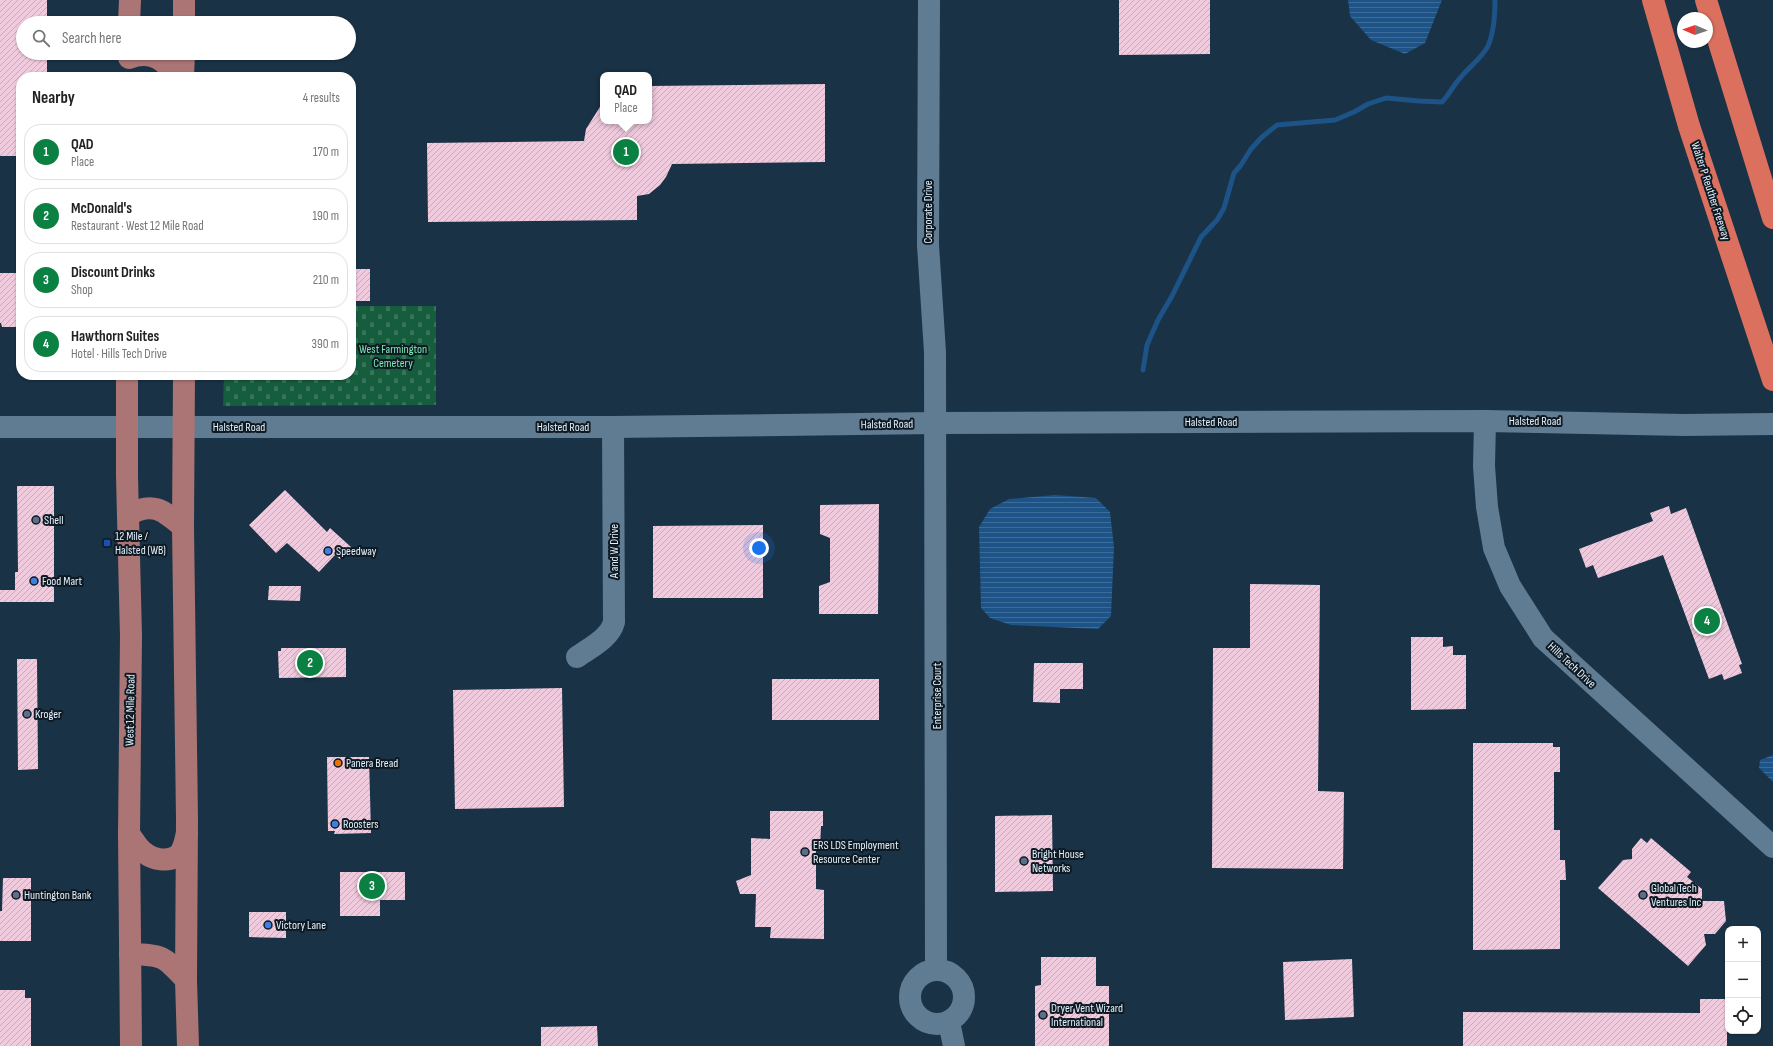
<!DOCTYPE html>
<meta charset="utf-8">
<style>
:root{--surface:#fff;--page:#f2f2f2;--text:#222;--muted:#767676;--line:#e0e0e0;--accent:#0b8043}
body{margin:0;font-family:"Sofia Sans Condensed",sans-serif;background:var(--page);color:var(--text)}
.controls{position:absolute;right:12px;bottom:12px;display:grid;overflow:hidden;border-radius:8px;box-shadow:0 1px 3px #0004}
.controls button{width:36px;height:36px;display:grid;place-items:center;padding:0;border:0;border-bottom:1px solid var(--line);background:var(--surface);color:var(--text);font:20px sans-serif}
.compass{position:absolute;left:1677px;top:12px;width:36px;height:36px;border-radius:50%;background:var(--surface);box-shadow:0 1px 3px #0004;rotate:272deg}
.you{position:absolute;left:759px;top:548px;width:14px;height:14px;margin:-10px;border:3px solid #fff;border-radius:50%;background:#1a73e8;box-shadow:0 0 0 6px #1a73e833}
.badge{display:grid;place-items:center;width:26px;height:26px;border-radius:50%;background:var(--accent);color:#fff;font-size:13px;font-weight:700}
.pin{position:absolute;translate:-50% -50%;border:2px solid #fff;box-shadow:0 1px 4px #0006}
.popup{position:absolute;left:600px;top:72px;width:52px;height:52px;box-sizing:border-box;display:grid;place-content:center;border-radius:8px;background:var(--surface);filter:drop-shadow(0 1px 3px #0005);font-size:13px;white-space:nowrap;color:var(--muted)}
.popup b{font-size:15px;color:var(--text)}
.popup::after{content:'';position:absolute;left:50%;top:100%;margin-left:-8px;border:8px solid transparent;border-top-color:var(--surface)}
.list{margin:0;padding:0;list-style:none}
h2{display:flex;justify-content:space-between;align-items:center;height:52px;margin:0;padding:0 16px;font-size:17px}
h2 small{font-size:13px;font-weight:400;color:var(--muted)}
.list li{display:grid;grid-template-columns:26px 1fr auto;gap:12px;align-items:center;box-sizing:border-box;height:56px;margin:0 8px 8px;padding:0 8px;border:1px solid var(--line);border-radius:16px}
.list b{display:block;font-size:15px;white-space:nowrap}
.list p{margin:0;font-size:13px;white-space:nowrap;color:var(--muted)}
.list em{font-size:13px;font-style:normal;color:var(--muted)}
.icon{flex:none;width:22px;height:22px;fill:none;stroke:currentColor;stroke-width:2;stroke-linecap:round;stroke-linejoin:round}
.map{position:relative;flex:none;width:1773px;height:1046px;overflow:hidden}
.search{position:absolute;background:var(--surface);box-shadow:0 1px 3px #0004;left:16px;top:16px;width:340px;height:44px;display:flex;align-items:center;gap:10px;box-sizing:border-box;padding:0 14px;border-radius:22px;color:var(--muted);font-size:15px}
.panel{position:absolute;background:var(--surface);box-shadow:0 1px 3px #0004;left:16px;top:72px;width:340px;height:308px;border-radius:16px}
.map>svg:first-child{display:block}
.cemetery{fill:url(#cemetery-stones)}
.water{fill:url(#water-rules)}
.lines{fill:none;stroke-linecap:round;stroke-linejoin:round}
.stream{stroke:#1d5386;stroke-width:5}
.building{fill:url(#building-hatch)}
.minor{stroke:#607c93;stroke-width:22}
.major{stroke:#aa7574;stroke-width:22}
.highway{stroke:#dc705f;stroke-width:22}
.service-dot{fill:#5c6f8a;stroke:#0e1922;stroke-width:1.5}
.transit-dot{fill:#1a4fb4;stroke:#0e1922;stroke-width:1.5}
.shop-dot{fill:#3f7fe0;stroke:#0e1922;stroke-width:1.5}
.food-dot{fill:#e8710a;stroke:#0e1922;stroke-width:1.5}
.labels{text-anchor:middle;stroke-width:4;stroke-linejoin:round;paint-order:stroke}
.street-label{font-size:12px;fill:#e1f1fe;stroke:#0e1922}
.park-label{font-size:12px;fill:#7bebb2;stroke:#0e1922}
.poi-label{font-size:12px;fill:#e1f1fe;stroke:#0e1922;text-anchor:start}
</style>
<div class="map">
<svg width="1773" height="1046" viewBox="0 0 1773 1046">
<defs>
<pattern id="cemetery-stones" width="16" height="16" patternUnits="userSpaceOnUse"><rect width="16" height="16" fill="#155d3d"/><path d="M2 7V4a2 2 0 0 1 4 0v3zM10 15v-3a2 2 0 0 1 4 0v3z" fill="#37755a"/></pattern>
<pattern id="water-rules" width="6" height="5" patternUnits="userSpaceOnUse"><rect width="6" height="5" fill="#1d5386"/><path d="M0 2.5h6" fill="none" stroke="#3e6c98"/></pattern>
<pattern id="building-hatch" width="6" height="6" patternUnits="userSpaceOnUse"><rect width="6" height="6" fill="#f0cbde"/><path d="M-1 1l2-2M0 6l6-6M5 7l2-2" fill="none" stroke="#c5aaba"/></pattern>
</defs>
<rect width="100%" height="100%" fill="#193246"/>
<polygon class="cemetery" points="351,306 436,306 436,405 223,406 224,375 351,375"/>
<g class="water">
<polygon points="1348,0 1442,0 1425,43 1405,54 1371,40 1350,16"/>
<polygon points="1055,495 1096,498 1110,512 1114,547 1111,616 1098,629 1011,625 990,618 981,608 979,527 990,509 1009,499"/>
<polygon points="1773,755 1773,782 1759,768 1760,760"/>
</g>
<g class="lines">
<path class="stream" d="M1143,370L1147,345L1158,320L1172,296L1201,237L1217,220L1224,208L1234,173L1241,165L1251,149L1262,137L1277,125L1335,120L1354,112L1368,104L1386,98L1419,101L1442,102C1450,94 1454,84 1461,77C1469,67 1482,58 1488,46C1494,32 1495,15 1495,0"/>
</g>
<g class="building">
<polygon points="0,0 47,0 47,23 23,23 23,53 47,53 47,77 21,77 21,156 0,156"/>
<polygon points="1119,0 1210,0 1210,54 1119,55"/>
<polygon points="825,84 825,162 672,164 666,177 660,185 649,194 637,196 637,220 428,222 427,143 584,141 586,129 603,102 603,121 649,121 649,86"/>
<rect x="351" y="269" width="19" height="32"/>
<polygon points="0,273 21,273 21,327 2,327 1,323 0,323"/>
<polygon points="17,486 54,486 54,602 0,602 0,590 15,590 15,572 18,572"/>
<polygon points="285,490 327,532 330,528 351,547 340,559 335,555 319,572 287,543 276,553 249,525"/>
<polygon points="879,504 878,614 819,614 819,586 830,582 830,538 820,534 820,505"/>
<polygon points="1669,506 1671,514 1686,508 1742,664 1739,665 1742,673 1724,680 1722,674 1709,679 1663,555 1598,578 1593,565 1586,568 1579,549 1653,521 1650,513"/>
<polygon points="763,525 763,598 653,598 653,526"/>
<polygon points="1250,584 1320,585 1318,791 1344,792 1343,869 1212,868 1213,648 1250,648"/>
<polygon points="269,586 301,586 300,601 268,600"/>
<polygon points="1411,637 1443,637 1443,647 1453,646 1453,655 1466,655 1466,709 1411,710"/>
<polygon points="281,648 346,648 346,677 279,678 278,651 281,651"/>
<polygon points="17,659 37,659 38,769 18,770"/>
<polygon points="1034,663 1083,663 1083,689 1060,689 1060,703 1033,702"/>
<rect x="772" y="679" width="107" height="41"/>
<polygon points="562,688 564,807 455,809 453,690"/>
<polygon points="1473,743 1553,743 1553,747 1560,747 1560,772 1554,772 1554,830 1560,830 1560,860 1565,860 1566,880 1560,880 1560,949 1473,950"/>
<polygon points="327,757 369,757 371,833 334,834 335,831 328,831"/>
<polygon points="770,811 823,811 823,826 821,826 820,848 816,848 816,889 824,890 824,939 770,938 771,927 755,927 756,894 740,894 736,881 751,875 751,838 770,839"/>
<polygon points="1052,815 1053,891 995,892 995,816"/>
<polygon points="1641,838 1647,843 1651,838 1691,872 1687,877 1702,889 1702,901 1724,901 1726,921 1715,934 1704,934 1706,945 1688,966 1598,888 1623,860 1632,859 1632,849"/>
<polygon points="340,872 405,872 405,900 380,900 380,916 340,916"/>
<polygon points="3,878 31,878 31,941 0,941 0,911 2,911"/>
<polygon points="249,912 286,912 286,938 249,937"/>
<polygon points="1041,957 1096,957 1096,986 1109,986 1109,1046 1035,1046 1035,986 1041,985"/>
<polygon points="1352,959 1354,1017 1285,1020 1283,962"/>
<polygon points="0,990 25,990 25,998 31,998 31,1046 0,1046"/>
<polygon points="1700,999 1727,999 1727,1046 1463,1046 1463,1012 1700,1013"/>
<polygon points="597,1026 598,1046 541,1046 541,1027"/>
</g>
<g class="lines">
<g class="minor">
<polyline points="929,0 928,245 935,352 936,969"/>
<polyline points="1485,421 1484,466 1487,507 1494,548 1510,586 1543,638 1773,847"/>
<polyline points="0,427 613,427 936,423 1485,421 1684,425 1773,424"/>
<path d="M577,657C591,647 610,638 614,622L613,427"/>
<circle cx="937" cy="997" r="27"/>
<polyline points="949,1022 954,1046"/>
</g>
<g class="major">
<polyline points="129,23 130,0"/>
<polyline points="184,23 184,0"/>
<path d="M129,58C149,50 165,58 175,77"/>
<polyline points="183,77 184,53"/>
<polyline points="127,375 127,476 131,636 129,834 131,1046"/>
<polyline points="184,375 183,527 187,819 186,980 188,1046"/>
<path d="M128,515C153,501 163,510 183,527"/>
<path d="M129,834C134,840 138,849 145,853C153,860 168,862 177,856C184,851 185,841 187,833"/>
<path d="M130,954C163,955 164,956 186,980"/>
</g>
<g class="highway">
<polyline points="1653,0 1689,126 1773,380"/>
<polyline points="1706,0 1773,218"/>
</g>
</g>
<g class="service-dot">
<circle cx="36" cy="520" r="4"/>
<circle cx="27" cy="714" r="4"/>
<circle cx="805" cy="852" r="4"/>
<circle cx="1024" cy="861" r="4"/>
<circle cx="16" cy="895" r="4"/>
<circle cx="1643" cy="895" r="4"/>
<circle cx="1043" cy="1015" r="4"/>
</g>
<rect class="transit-dot" x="103" y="539" width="8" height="8" rx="2"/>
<g class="shop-dot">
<circle cx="328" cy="551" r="4"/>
<circle cx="34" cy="581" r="4"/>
<circle cx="335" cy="824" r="4"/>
<circle cx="268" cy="925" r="4"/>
</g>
<circle class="food-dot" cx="338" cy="763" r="4"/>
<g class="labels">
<g class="street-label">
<text transform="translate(1711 191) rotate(72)" y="4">Walter P Reuther Freeway</text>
<text transform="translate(928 212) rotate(-90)" y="4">Corporate Drive</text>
<text x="1535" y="425">Halsted Road</text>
<text x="1211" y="426">Halsted Road</text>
<text transform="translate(887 424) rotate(-1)" y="4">Halsted Road</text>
<text x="239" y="431">Halsted Road</text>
<text x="563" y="431">Halsted Road</text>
<text transform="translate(614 551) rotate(-90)" y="4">A and W Drive</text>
<text transform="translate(1572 665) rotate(43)" y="4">Hills Tech Drive</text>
<text transform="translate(937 696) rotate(-90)" y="4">Enterprise Court</text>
<text transform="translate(130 710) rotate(-89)" y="4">West 12 Mile Road</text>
</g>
<g class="park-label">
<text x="393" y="353">West Farmington<tspan x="393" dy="14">Cemetery</tspan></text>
</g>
<g class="poi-label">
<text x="44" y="524">Shell</text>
<text x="115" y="540">12 Mile /<tspan x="115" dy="14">Halsted (WB)</tspan></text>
<text x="336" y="555">Speedway</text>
<text x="42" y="585">Food Mart</text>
<text x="35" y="718">Kroger</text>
<text x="346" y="767">Panera Bread</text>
<text x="343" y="828">Roosters</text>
<text x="813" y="849">ERS LDS Employment<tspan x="813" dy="14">Resource Center</tspan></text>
<text x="1032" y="858">Bright House<tspan x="1032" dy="14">Networks</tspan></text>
<text x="1651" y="892">Global Tech<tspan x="1651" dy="14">Ventures Inc</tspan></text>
<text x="24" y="899">Huntington Bank</text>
<text x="276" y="929">Victory Lane</text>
<text x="1051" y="1012">Dryer Vent Wizard<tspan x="1051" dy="14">International</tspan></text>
</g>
</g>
</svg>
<div class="controls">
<button>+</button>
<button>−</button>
<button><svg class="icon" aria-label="locate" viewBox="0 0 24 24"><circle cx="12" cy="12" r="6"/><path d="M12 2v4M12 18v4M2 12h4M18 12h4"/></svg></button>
</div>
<svg class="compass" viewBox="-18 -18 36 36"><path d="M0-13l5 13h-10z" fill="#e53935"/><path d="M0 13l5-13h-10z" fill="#767676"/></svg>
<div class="you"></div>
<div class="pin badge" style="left:626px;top:152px">1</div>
<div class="popup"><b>QAD</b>Place</div>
<div class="pin badge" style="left:310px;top:663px">2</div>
<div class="pin badge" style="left:372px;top:886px">3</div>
<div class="pin badge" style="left:1707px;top:621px">4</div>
<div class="search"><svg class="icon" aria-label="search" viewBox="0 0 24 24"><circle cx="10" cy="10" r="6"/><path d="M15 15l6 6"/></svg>Search here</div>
<section class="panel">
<h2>Nearby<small>4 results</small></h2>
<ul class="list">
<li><span class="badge">1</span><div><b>QAD</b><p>Place</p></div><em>170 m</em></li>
<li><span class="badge">2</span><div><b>McDonald's</b><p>Restaurant · West 12 Mile Road</p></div><em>190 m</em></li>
<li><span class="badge">3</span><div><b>Discount Drinks</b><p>Shop</p></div><em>210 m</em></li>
<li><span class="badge">4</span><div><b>Hawthorn Suites</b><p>Hotel · Hills Tech Drive</p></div><em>390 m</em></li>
</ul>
</section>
</div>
